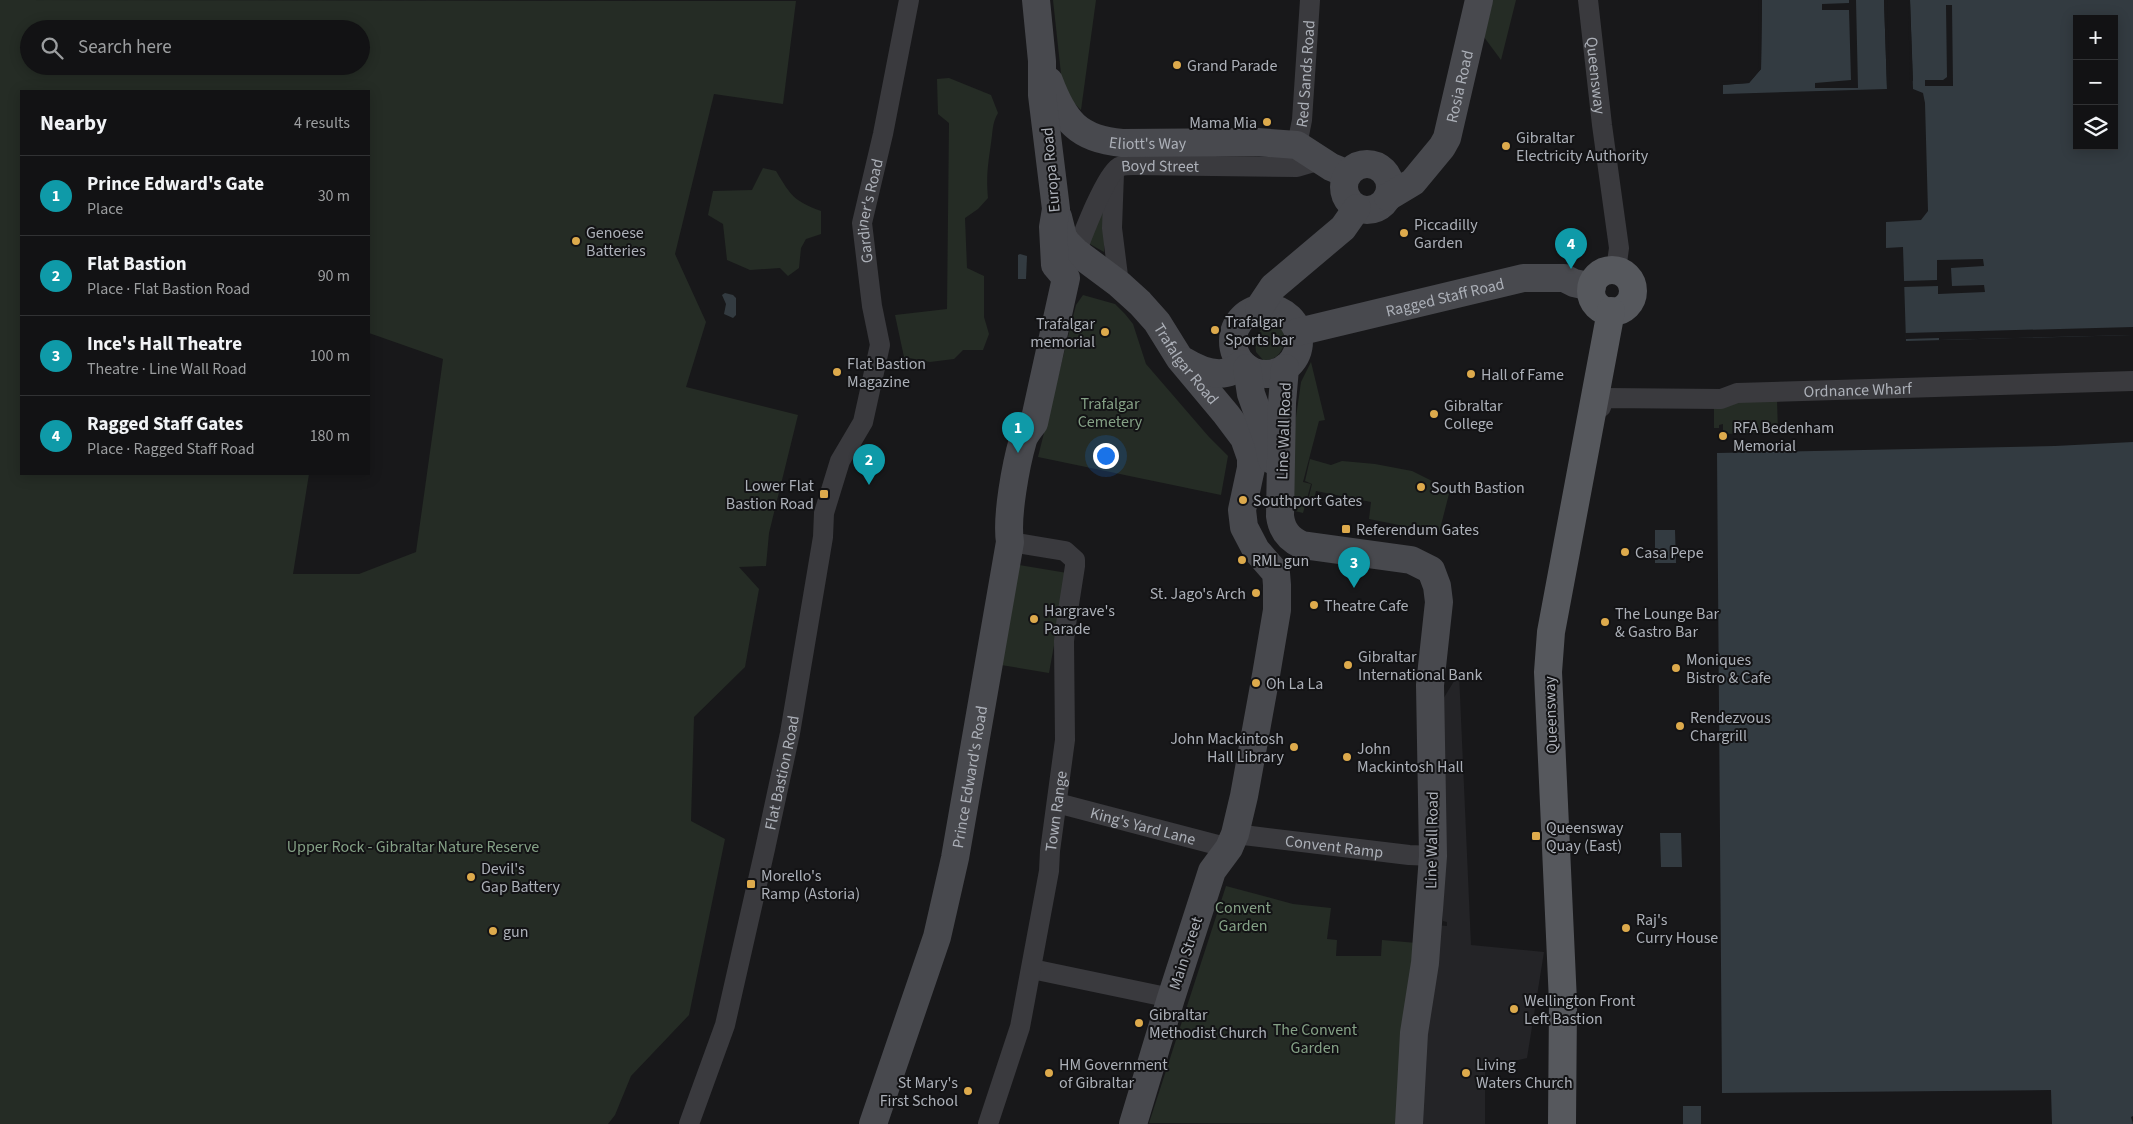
<!DOCTYPE html>
<meta charset="utf-8">
<style>
:root{--surface:#121214;--page:#1b1b1d;--text:#f1f3f6;--muted:#9c9ea0;--line:#313234;--accent:#ea580c}
body{margin:0;font-family:"Source Sans 3",sans-serif;background:var(--page);color:var(--text)}
.controls{position:absolute;right:15px;top:15px;display:grid;overflow:hidden;border-radius:0px;box-shadow:0 2px 12px #0003}
.controls button{width:45px;height:45px;display:grid;place-items:center;padding:0;border:0;border-bottom:1px solid var(--line);background:var(--surface);color:var(--text);font:25px sans-serif}
.you{position:absolute;left:1105px;top:455px;width:18px;height:18px;margin:-12px;border:4px solid #fff;border-radius:50%;background:#1a73e8;box-shadow:0 0 0 8px #1a73e833}
.badge{display:grid;place-items:center;width:32px;height:32px;border-radius:50%;background:var(--accent);color:#fff;font-size:16px;font-weight:700}
.pin{position:absolute;translate:-50% -41px;filter:drop-shadow(0 1px 2px #0008)}
.pin::after{content:'';position:absolute;top:26px;width:18px;height:15px;background:inherit;clip-path:polygon(0 0,100% 0,50% 100%)}
.list{margin:0;padding:0;list-style:none}
h2{display:flex;justify-content:space-between;align-items:center;height:65px;margin:0;padding:0 20px;font-size:21px}
h2 small{font-size:16px;font-weight:400;color:var(--muted)}
.list li{display:grid;grid-template-columns:32px 1fr auto;gap:15px;align-items:center;box-sizing:border-box;height:80px;padding:0 20px;border-top:1px solid var(--line)}
.list b{display:block;font-size:19px;white-space:nowrap}
.list p{margin:0;font-size:16px;white-space:nowrap;color:var(--muted)}
.list em{font-size:16px;font-style:normal;color:var(--muted)}
.icon{flex:none;width:28px;height:28px;fill:none;stroke:currentColor;stroke-width:2;stroke-linecap:round;stroke-linejoin:round}
.map{position:relative;flex:none;width:2133px;height:1124px;overflow:hidden}
.search{position:absolute;background:var(--surface);box-shadow:0 2px 12px #0003;left:20px;top:20px;width:350px;height:55px;display:flex;align-items:center;gap:12px;box-sizing:border-box;padding:0 18px;border-radius:28px;color:var(--muted);font-size:19px}
.panel{position:absolute;background:var(--surface);box-shadow:0 2px 12px #0003;left:20px;top:90px;width:350px;height:385px;border-radius:0px}
.map>svg:first-child{display:block}
.built{fill:#242427}
.green{fill:#252c25;fill-rule:evenodd}
.water{fill:#333b41;fill-rule:evenodd}
.pier{fill:#18181a}
.lines{fill:none;stroke-linecap:round;stroke-linejoin:round}
.street{stroke:#3a3a3e;stroke-width:20}
.secondary{stroke:#48494e;stroke-width:28}
.primary{stroke:#56585d;stroke-width:28}
.poi-dot{fill:#ddaa4c;stroke:#131315;stroke-width:2}
.labels{text-anchor:middle;stroke-width:4;stroke-linejoin:round;paint-order:stroke}
.poi-label{font-size:16px;fill:#acb0b8;stroke:#131315;text-anchor:start}
.street-label{font-size:16px;fill:#acb0b8;stroke:#131315}
.park-label{font-size:16px;fill:#85a186;stroke:#131315}
</style>
<div class="map">
<svg width="2133" height="1124" viewBox="0 0 2133 1124">
<rect width="100%" height="100%" fill="#18181a"/>
<polygon class="built" points="1459,673 1471,945 1544,952 1527,1058 1485,1068 1485,1124 1419,1124 1436,925 1447,926 1447,922 1443,921 1437,709"/>
<g class="green">
<path d="M0,0L796,1L783,104L714,94L675,254L706,322L686,387L798,415L769,533L766,566L739,567L759,589L745,667L694,717L691,821L725,839L689,1015L631,1076L615,1115L608,1124H0ZM29,29H361V66H29ZM21,91H369V333L443,359L416,552L359,574H293L309,474H21Z"/>
<polygon points="1053,0 1096,0 1081,110 1071,100 1062,83"/>
<polygon points="1493,0 1516,0 1501,60 1484,37"/>
<path d="M949,78L991,95L998,113C992,123 993,131 991,143C988,165 986,176 988,198L978,209L965,218L967,268L984,276V317L989,334L983,350H963L954,359L930,362L904,357L895,315L947,309L949,123L938,114L937,79Z"/>
<path d="M763,168L776,171C791,196 794,201 821,211V234L806,239L801,248L799,268L788,276L780,268L750,270L727,260L723,224L708,215L713,191L752,190Z"/>
<polygon points="1100,212 1104,213 1104,252 1088,243"/>
<polygon points="1083,295 1115,304 1125,314 1133,324 1146,364 1209,437 1228,456 1221,495 1038,457 1076,305"/>
<path d="M1272,320L1279,322L1284,328C1287,343 1281,362 1263,360L1256,352C1254,340 1260,325 1272,320Z"/>
<polygon points="1311,362 1325,420 1319,421 1303,482 1311,484 1303,513 1283,508 1301,382"/>
<polygon points="1777,400 1778,432 1723,434 1723,424 1719,425 1719,428 1714,428 1714,408 1735,401"/>
<polygon points="1310,459 1331,465 1342,461 1375,464 1412,471 1450,490 1439,533 1369,519 1371,502 1316,491 1312,506 1307,505 1312,484 1305,481"/>
<polygon points="1019,565 1067,573 1049,673 1001,665"/>
<polygon points="1226,886 1293,904 1331,908 1327,939 1337,940 1336,956 1381,956 1382,940 1417,943 1401,1124 1149,1123"/>
</g>
<g class="water">
<polygon points="1762,0 1884,0 1887,89 1723,94 1723,85 1749,83 1761,69"/>
<path d="M1910,0H2133V335L1906,341L1903,247L1886,248V222L1921,220L1928,211L1925,103L1923,93L1913,89ZM2077,19H2114V146H2077Z"/>
<polygon points="1020,254 1027,256 1026,279 1018,279 1018,255"/>
<polygon points="725,293 733,295 736,298 736,315 733,318 724,314 726,304 722,295"/>
<polygon points="2133,442 2133,1116 2131,1117 2133,1124 2052,1124 2051,1090 1722,1093 1717,453 2055,446"/>
<polygon points="1655,530 1675,530 1676,563 1655,563"/>
<polygon points="1660,833 1681,833 1682,867 1661,867"/>
<rect x="1683" y="1106" width="18" height="18"/>
</g>
<g class="pier">
<polygon points="1759,0 1762,0 1761,69 1749,83 1720,85 1722,82 1748,81 1758,68"/>
<polygon points="1849,0 1856,0 1858,88 1815,88 1815,83 1851,80 1849,10 1822,10 1822,4 1849,3"/>
<polygon points="1884,0 1887,0 1890,89 1887,89"/>
<polygon points="1908,0 1910,0 1913,81 1910,81"/>
<polygon points="1946,5 1952,5 1953,86 1925,86 1925,80 1943,80 1947,77"/>
<polygon points="1983,259 1984,266 1951,268 1952,286 1984,285 1985,292 1938,294 1938,286 1904,287 1904,281 1937,280 1937,260"/>
<polygon points="2133,327 2133,335 1939,340 1939,338 1906,339 1905,333"/>
</g>
<g class="lines">
<g class="street">
<path id="s1" d="M1588,0L1602,125L1619,248L1616,270"/>
<path id="s2" d="M1297,145L1302,120L1310,0"/>
<polyline points="1114,173 1112,228 1119,284"/>
<path id="s3" d="M1072,263C1079,245 1104,176 1119,167C1123,165 1129,165 1134,165L1297,167L1321,160"/>
<path id="s4" d="M1593,414L1601,407L1604,398L1721,399L1737,393L2133,381"/>
<path id="s5" d="M1057,803L1229,848"/>
<path id="s6" d="M1235,834L1409,855L1433,856"/>
<polyline points="1032,969 1171,998"/>
<path id="s7" d="M689,1124L725,1025L765,849L790,733L823,537L824,513L840,461L863,422L880,345L872,306L862,223L883,134L909,0"/>
<path id="s8" d="M988,1124L1020,1027L1049,871L1050,851L1065,740L1064,641L1067,617L1075,566V560L1065,551L1010,542"/>
</g>
<g class="secondary">
<path id="s9" d="M1049,81C1064,121 1078,139 1122,143L1257,142L1297,145L1331,167L1348,174"/>
<circle cx="1367" cy="187" r="23"/>
<path id="s10" d="M1388,197L1413,182L1442,147L1447,138L1479,0"/>
<path id="s11" d="M1058,217L1063,237L1067,243L1076,252L1119,284L1140,303L1157,322L1180,359L1226,414L1244,438L1251,458V468L1242,510L1244,527L1256,550L1276,573L1277,585V610L1266,675L1244,796L1235,834L1229,848L1212,871L1171,998L1133,1124"/>
<circle cx="1266" cy="341" r="33"/>
<polyline points="1259,308 1273,287 1343,228 1357,208"/>
<path id="s12" d="M1298,332L1523,278H1564L1574,283L1592,287"/>
<path d="M1184,361C1202,372 1225,381 1242,364"/>
<polyline points="1247,368 1251,394 1268,441 1272,460"/>
<path d="M1285,368L1282,403L1280,516C1282,531 1289,539 1302,545L1411,560L1431,570L1437,586L1439,602L1430,685L1433,856L1425,963L1414,1033L1409,1124"/>
<path id="s13" d="M873,1124L937,937L955,858L1010,542C1006,517 1016,464 1023,440C1025,434 1030,428 1034,423L1066,278L1055,265L1053,227L1056,209L1042,95V61L1036,0"/>
</g>
<g class="primary">
<circle cx="1612" cy="291" r="21"/>
<polyline points="1562,1124 1563,1002 1548,672 1551,632 1611,311"/>
</g>
</g>
<g class="poi-dot">
<circle cx="1177" cy="65" r="5"/>
<circle cx="1267" cy="122" r="5"/>
<circle cx="1506" cy="146" r="5"/>
<circle cx="1404" cy="233" r="5"/>
<circle cx="576" cy="241" r="5"/>
<circle cx="1215" cy="330" r="5"/>
<circle cx="1105" cy="332" r="5"/>
<circle cx="837" cy="372" r="5"/>
<circle cx="1471" cy="374" r="5"/>
<circle cx="1434" cy="414" r="5"/>
<circle cx="1723" cy="436" r="5"/>
<circle cx="1421" cy="487" r="5"/>
<rect x="819" y="489" width="10" height="10" rx="2.5"/>
<circle cx="1243" cy="500" r="5"/>
<rect x="1341" y="524" width="10" height="10" rx="2.5"/>
<circle cx="1625" cy="552" r="5"/>
<circle cx="1242" cy="560" r="5"/>
<circle cx="1256" cy="593" r="5"/>
<circle cx="1314" cy="605" r="5"/>
<circle cx="1034" cy="619" r="5"/>
<circle cx="1605" cy="622" r="5"/>
<circle cx="1348" cy="665" r="5"/>
<circle cx="1676" cy="668" r="5"/>
<circle cx="1256" cy="683" r="5"/>
<circle cx="1680" cy="726" r="5"/>
<circle cx="1294" cy="747" r="5"/>
<circle cx="1347" cy="757" r="5"/>
<rect x="1531" y="831" width="10" height="10" rx="2.5"/>
<circle cx="471" cy="877" r="5"/>
<rect x="746" y="879" width="10" height="10" rx="2.5"/>
<circle cx="1626" cy="928" r="5"/>
<circle cx="493" cy="931" r="5"/>
<circle cx="1514" cy="1009" r="5"/>
<circle cx="1139" cy="1023" r="5"/>
<circle cx="1049" cy="1073" r="5"/>
<circle cx="1466" cy="1073" r="5"/>
<circle cx="968" cy="1091" r="5"/>
</g>
<g class="labels">
<g class="poi-label">
<text x="1187" y="71">Grand Parade</text>
<text x="1257" y="128" text-anchor="end">Mama Mia</text>
<text x="1516" y="143">Gibraltar<tspan x="1516" dy="18">Electricity Authority</tspan></text>
<text x="1414" y="230">Piccadilly<tspan x="1414" dy="18">Garden</tspan></text>
<text x="586" y="238">Genoese<tspan x="586" dy="18">Batteries</tspan></text>
<text x="1225" y="327">Trafalgar<tspan x="1225" dy="18">Sports bar</tspan></text>
<text x="1095" y="329" text-anchor="end">Trafalgar<tspan x="1095" dy="18">memorial</tspan></text>
<text x="847" y="369">Flat Bastion<tspan x="847" dy="18">Magazine</tspan></text>
<text x="1481" y="380">Hall of Fame</text>
<text x="1444" y="411">Gibraltar<tspan x="1444" dy="18">College</tspan></text>
<text x="1733" y="433">RFA Bedenham<tspan x="1733" dy="18">Memorial</tspan></text>
<text x="814" y="491" text-anchor="end">Lower Flat<tspan x="814" dy="18">Bastion Road</tspan></text>
<text x="1431" y="493">South Bastion</text>
<text x="1253" y="506">Southport Gates</text>
<text x="1356" y="535">Referendum Gates</text>
<text x="1635" y="558">Casa Pepe</text>
<text x="1252" y="566">RML gun</text>
<text x="1246" y="599" text-anchor="end">St. Jago's Arch</text>
<text x="1324" y="611">Theatre Cafe</text>
<text x="1044" y="616">Hargrave's<tspan x="1044" dy="18">Parade</tspan></text>
<text x="1615" y="619">The Lounge Bar<tspan x="1615" dy="18">&amp; Gastro Bar</tspan></text>
<text x="1358" y="662">Gibraltar<tspan x="1358" dy="18">International Bank</tspan></text>
<text x="1686" y="665">Moniques<tspan x="1686" dy="18">Bistro &amp; Cafe</tspan></text>
<text x="1266" y="689">Oh La La</text>
<text x="1690" y="723">Rendezvous<tspan x="1690" dy="18">Chargrill</tspan></text>
<text x="1284" y="744" text-anchor="end">John Mackintosh<tspan x="1284" dy="18">Hall Library</tspan></text>
<text x="1357" y="754">John<tspan x="1357" dy="18">Mackintosh Hall</tspan></text>
<text x="1546" y="833">Queensway<tspan x="1546" dy="18">Quay (East)</tspan></text>
<text x="481" y="874">Devil's<tspan x="481" dy="18">Gap Battery</tspan></text>
<text x="761" y="881">Morello's<tspan x="761" dy="18">Ramp (Astoria)</tspan></text>
<text x="1636" y="925">Raj's<tspan x="1636" dy="18">Curry House</tspan></text>
<text x="503" y="937">gun</text>
<text x="1524" y="1006">Wellington Front<tspan x="1524" dy="18">Left Bastion</tspan></text>
<text x="1149" y="1020">Gibraltar<tspan x="1149" dy="18">Methodist Church</tspan></text>
<text x="1059" y="1070">HM Government<tspan x="1059" dy="18">of Gibraltar</tspan></text>
<text x="1476" y="1070">Living<tspan x="1476" dy="18">Waters Church</tspan></text>
<text x="958" y="1088" text-anchor="end">St Mary's<tspan x="958" dy="18">First School</tspan></text>
</g>
<g class="street-label">
<text dy="6" stroke="none"><textPath href="#s2" startOffset="72">Red Sands Road</textPath></text>
<text dy="6" stroke="none"><textPath href="#s1" startOffset="76">Queensway</textPath></text>
<text dy="6" stroke="none"><textPath href="#s10" startOffset="138">Rosia Road</textPath></text>
<text dy="6" stroke="none"><textPath href="#s9" startOffset="129">Eliott's Way</textPath></text>
<text dy="6" stroke="none"><textPath href="#s3" startOffset="149">Boyd Street</textPath></text>
<text transform="translate(1050 170) rotate(-95)" y="6">Europa Road</text>
<text dy="6" stroke="none"><textPath href="#s7" startOffset="942">Gardiner's Road</textPath></text>
<text dy="6" stroke="none"><textPath href="#s12" startOffset="151">Ragged Staff Road</textPath></text>
<text dy="6" stroke="none"><textPath href="#s11" startOffset="199">Trafalgar Road</textPath></text>
<text dy="6" stroke="none"><textPath href="#s4" startOffset="275">Ordnance Wharf</textPath></text>
<text transform="translate(1283 431) rotate(-88)" y="6">Line Wall Road</text>
<text transform="translate(1550 715) rotate(-92)" y="6">Queensway</text>
<text dy="6" stroke="none"><textPath href="#s7" startOffset="364">Flat Bastion Road</textPath></text>
<text dy="6" stroke="none"><textPath href="#s13" startOffset="361">Prince Edward's Road</textPath></text>
<text dy="6" stroke="none"><textPath href="#s8" startOffset="321">Town Range</textPath></text>
<text dy="6" stroke="none"><textPath href="#s5" startOffset="89">King's Yard Lane</textPath></text>
<text transform="translate(1431 840) rotate(-89)" y="6">Line Wall Road</text>
<text dy="6" stroke="none"><textPath href="#s6" startOffset="100">Convent Ramp</textPath></text>
<text transform="translate(1185 953) rotate(-72)" y="6">Main Street</text>
</g>
<g class="park-label">
<text x="1110" y="409">Trafalgar<tspan x="1110" dy="18">Cemetery</tspan></text>
<text x="413" y="852">Upper Rock - Gibraltar Nature Reserve</text>
<text x="1243" y="913">Convent<tspan x="1243" dy="18">Garden</tspan></text>
<text x="1315" y="1035">The Convent<tspan x="1315" dy="18">Garden</tspan></text>
</g>
</g>
</svg>
<div class="controls">
<button>+</button>
<button>−</button>
<button><svg class="icon" aria-label="layers" viewBox="0 0 24 24"><path d="M12 4l9 5-9 5-9-5zM3 14l9 5 9-5"/></svg></button>
</div>
<div class="you"></div>
<div class="pin badge" style="left:1018px;top:453px;background:#0f9aa8">1</div>
<div class="pin badge" style="left:869px;top:485px;background:#0f9aa8">2</div>
<div class="pin badge" style="left:1354px;top:588px;background:#0f9aa8">3</div>
<div class="pin badge" style="left:1571px;top:269px;background:#0f9aa8">4</div>
<div class="search"><svg class="icon" aria-label="search" viewBox="0 0 24 24"><circle cx="10" cy="10" r="6"/><path d="M15 15l6 6"/></svg>Search here</div>
<section class="panel">
<h2>Nearby<small>4 results</small></h2>
<ul class="list">
<li><span class="badge" style="background:#0f9aa8">1</span><div><b>Prince Edward's Gate</b><p>Place</p></div><em>30 m</em></li>
<li><span class="badge" style="background:#0f9aa8">2</span><div><b>Flat Bastion</b><p>Place · Flat Bastion Road</p></div><em>90 m</em></li>
<li><span class="badge" style="background:#0f9aa8">3</span><div><b>Ince's Hall Theatre</b><p>Theatre · Line Wall Road</p></div><em>100 m</em></li>
<li><span class="badge" style="background:#0f9aa8">4</span><div><b>Ragged Staff Gates</b><p>Place · Ragged Staff Road</p></div><em>180 m</em></li>
</ul>
</section>
</div>
